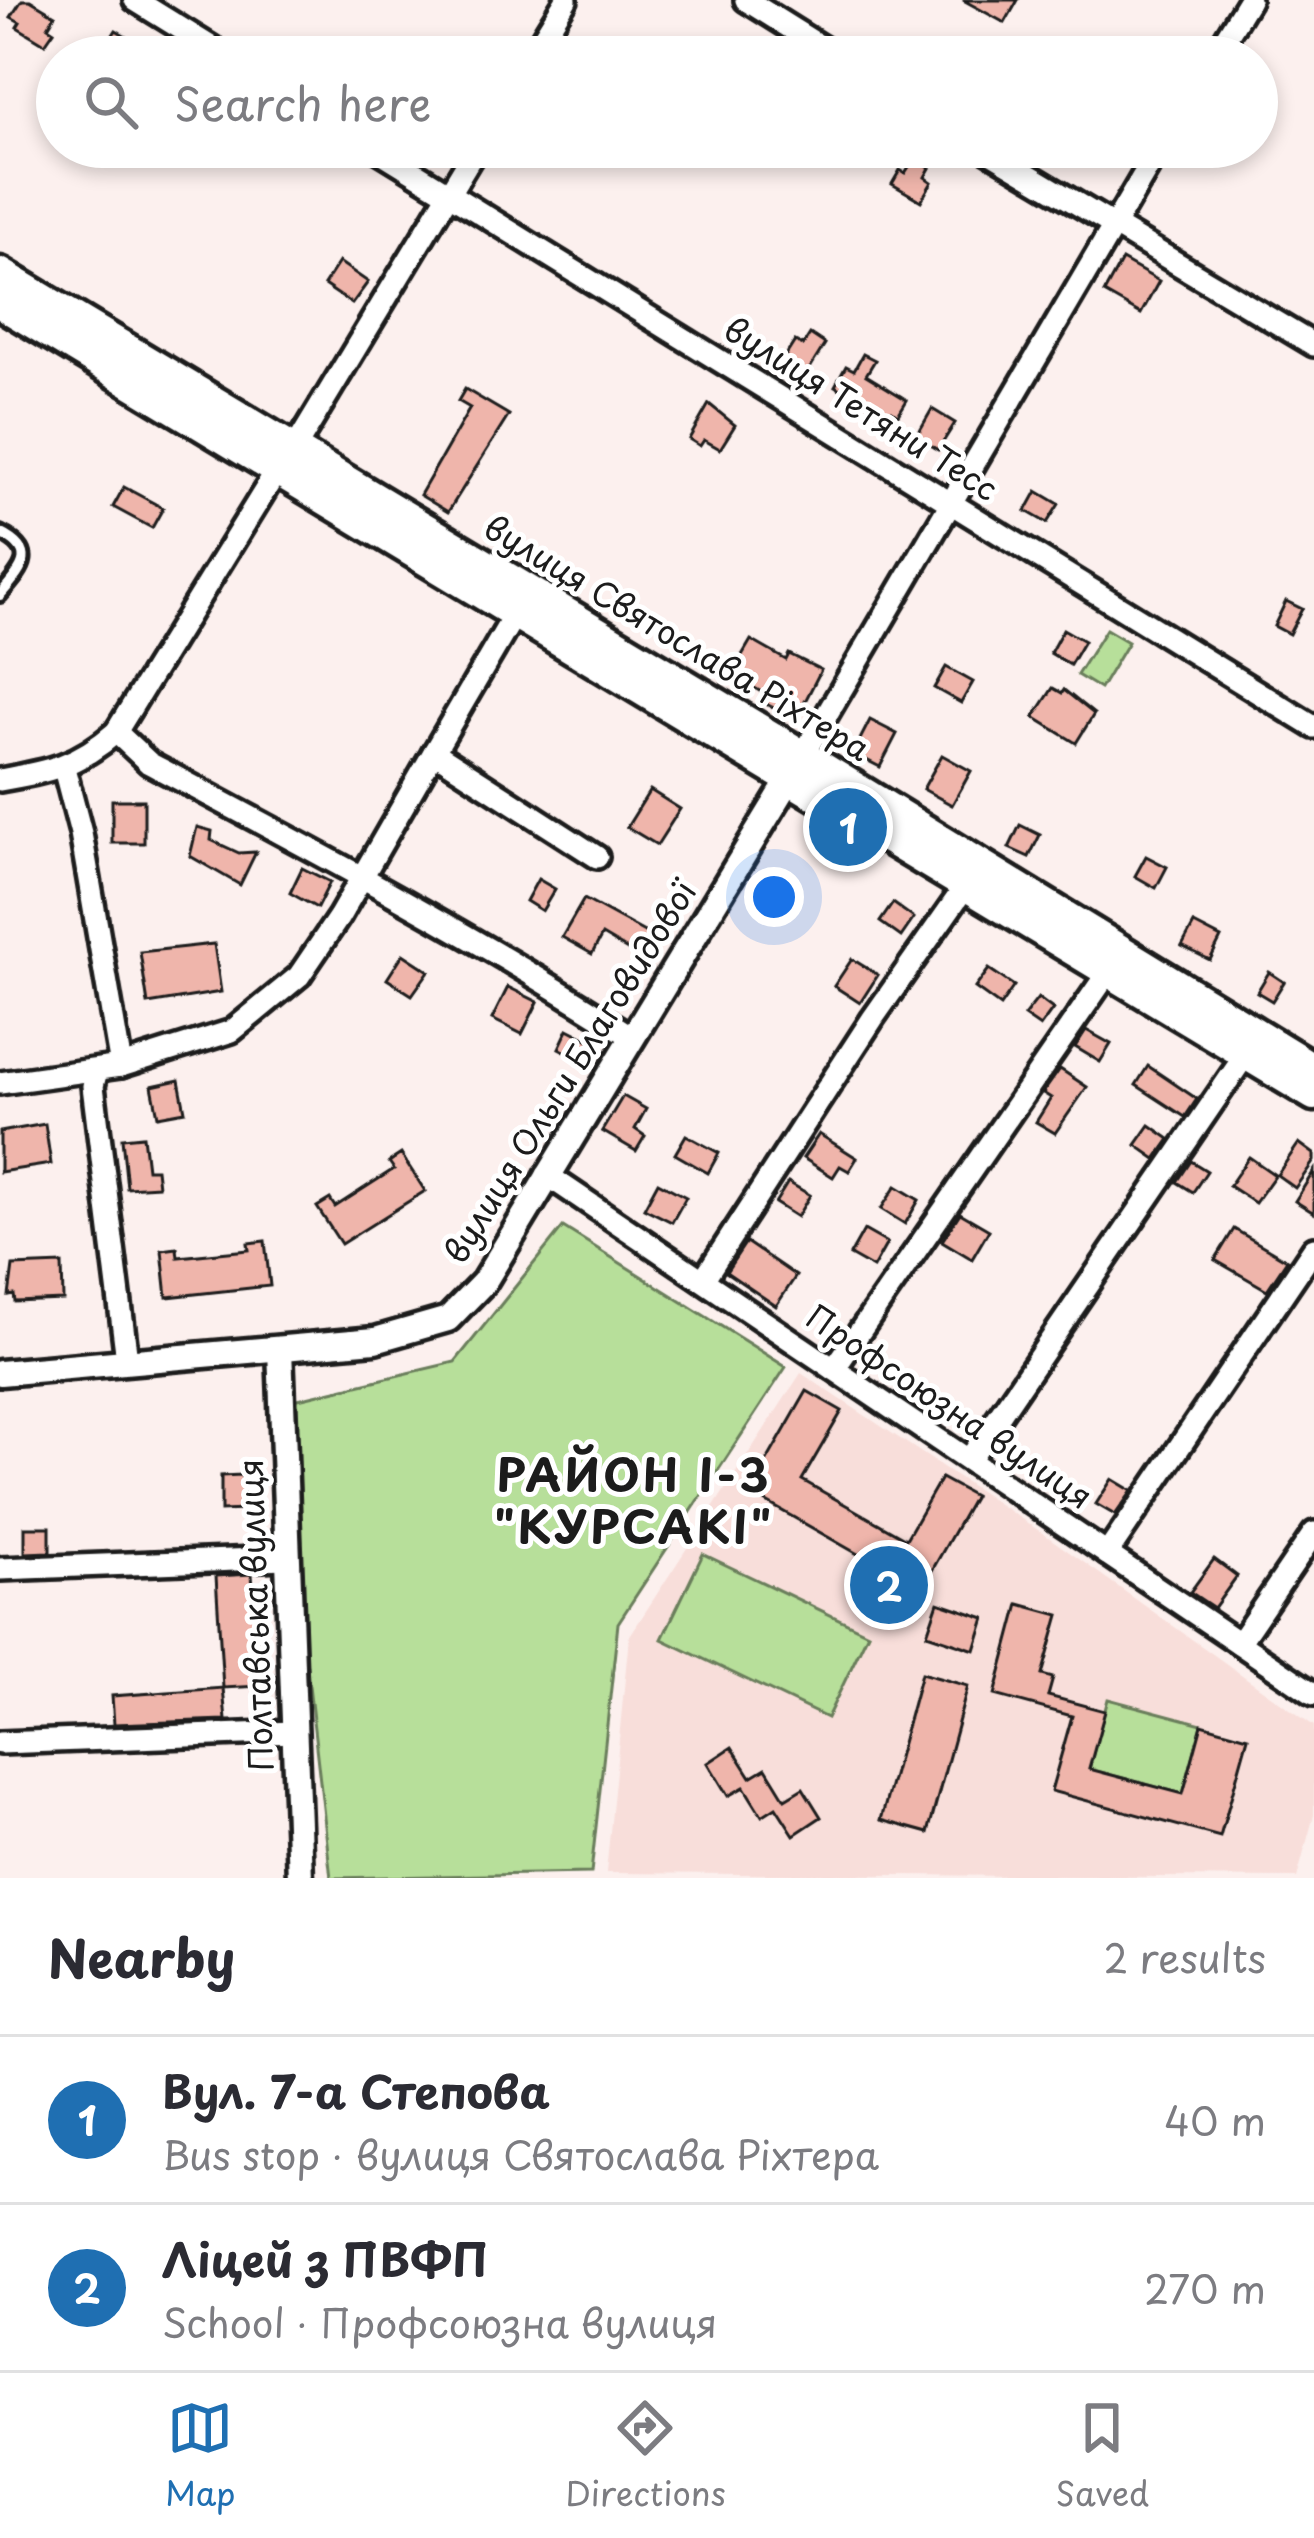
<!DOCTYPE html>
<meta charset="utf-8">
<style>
:root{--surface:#fff;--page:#f2f2f3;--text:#2b2b33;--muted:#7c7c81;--line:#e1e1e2;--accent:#1f6fb2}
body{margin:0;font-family:"Playpen Sans",sans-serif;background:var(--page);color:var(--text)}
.you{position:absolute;left:774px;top:897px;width:42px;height:42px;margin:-30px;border:9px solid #fff;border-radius:50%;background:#1a73e8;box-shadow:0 0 0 18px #1a73e833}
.badge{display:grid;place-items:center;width:78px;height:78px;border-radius:50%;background:var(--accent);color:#fff;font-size:39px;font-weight:700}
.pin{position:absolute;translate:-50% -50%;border:6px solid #fff;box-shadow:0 3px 12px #0006}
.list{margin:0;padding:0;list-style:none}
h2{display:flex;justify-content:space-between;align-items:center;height:156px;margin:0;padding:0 48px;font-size:51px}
h2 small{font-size:39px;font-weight:400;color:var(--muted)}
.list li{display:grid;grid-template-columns:78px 1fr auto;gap:36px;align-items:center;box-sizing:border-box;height:168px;padding:0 48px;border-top:3px solid var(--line)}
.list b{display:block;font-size:45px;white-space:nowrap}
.list p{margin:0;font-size:39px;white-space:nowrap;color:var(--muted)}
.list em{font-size:39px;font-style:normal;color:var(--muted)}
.icon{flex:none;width:66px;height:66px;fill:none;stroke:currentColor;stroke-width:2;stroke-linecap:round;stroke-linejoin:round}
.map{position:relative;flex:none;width:1314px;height:1878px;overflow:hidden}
.search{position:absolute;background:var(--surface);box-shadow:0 6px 18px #0003;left:36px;right:36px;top:36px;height:132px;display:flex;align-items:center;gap:30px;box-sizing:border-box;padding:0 42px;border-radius:66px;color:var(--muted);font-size:45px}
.sheet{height:492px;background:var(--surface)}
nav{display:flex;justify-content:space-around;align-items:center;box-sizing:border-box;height:168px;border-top:3px solid var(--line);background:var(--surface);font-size:33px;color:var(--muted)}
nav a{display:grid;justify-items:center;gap:6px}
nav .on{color:var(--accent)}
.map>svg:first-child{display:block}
.built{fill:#f8deda}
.green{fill:#b7df9a;stroke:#6a7e5b;stroke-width:3}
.building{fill:#efb5ab;stroke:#1c1c1c;stroke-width:3}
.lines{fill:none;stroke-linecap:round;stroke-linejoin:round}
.service-casing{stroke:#1c1c1c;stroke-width:20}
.minor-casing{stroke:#1c1c1c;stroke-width:30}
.tertiary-casing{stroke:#1c1c1c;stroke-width:33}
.secondary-casing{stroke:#1c1c1c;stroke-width:39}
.service{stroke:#fff;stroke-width:10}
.minor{stroke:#fff;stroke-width:21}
.tertiary{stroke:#fff;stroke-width:24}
.secondary{stroke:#fff;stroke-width:30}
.labels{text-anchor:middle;stroke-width:10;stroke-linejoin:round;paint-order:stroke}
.street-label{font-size:33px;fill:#1c1c1c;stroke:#fff}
.district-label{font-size:45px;font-weight:bold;letter-spacing:3px;fill:#1c1c1c;stroke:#fff}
</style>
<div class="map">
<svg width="1314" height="1878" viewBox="0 0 1314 1878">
<rect width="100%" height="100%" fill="#fcf0ee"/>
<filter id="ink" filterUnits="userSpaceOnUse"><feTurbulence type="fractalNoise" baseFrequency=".00833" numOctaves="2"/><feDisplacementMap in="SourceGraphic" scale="24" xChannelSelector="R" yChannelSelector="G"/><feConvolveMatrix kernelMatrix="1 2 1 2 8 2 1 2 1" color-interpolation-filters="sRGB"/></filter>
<g filter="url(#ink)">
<polygon class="built" points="801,1373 1044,1534 1314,1726 1314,1815 1297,1878 606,1873 629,1637"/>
<g class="green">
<polygon points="1106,629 1128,642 1100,689 1077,675"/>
<polygon points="563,1227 786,1367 618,1623 591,1873 331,1878 277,1404 455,1362"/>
<polygon points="703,1554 868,1633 827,1718 662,1639"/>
<polygon points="1108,1699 1202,1724 1183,1794 1089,1769"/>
</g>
<g class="building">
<polygon points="22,0 30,0 55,15 48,27 54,31 45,44 17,27 20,22 11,17"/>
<polygon points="963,0 1018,0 1005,23"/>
<polygon points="116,30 136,42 127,57 99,57"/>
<polygon points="1137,39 1170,57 1128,57"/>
<polygon points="1257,87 1275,98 1257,128"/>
<polygon points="914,159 930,168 925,177 932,182 921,201 892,184 900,170 905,173"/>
<polygon points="1122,260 1159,281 1141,314 1104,293"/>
<polygon points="339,262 368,282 352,304 324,285"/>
<polygon points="810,334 825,344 799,386 776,371 795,341 803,345"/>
<polygon points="863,354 875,360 866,375 907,400 898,415 892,411 888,417 869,405 865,411 844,399 848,394 835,386 846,366 854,370"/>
<polygon points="465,389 509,415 448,512 420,495 470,408 458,401"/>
<polygon points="709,404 735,425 720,449 704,440 700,446 689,439"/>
<polygon points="932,409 955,423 938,450 916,437"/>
<polygon points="124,487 163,508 152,528 113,507"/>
<polygon points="1037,491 1059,504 1047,523 1026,511"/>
<polygon points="1286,601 1302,609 1289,634 1274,626"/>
<polygon points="1063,629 1084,641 1070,665 1050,653"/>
<polygon points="751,640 786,660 789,654 821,670 796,719 764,703 768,696 731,674"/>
<polygon points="946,667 973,682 961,703 934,688"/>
<polygon points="1053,688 1062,693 1064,690 1094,714 1076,743 1034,717"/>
<polygon points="870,720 897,734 880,767 853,753"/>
<polygon points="942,755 971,771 952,805 923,789"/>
<polygon points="650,790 680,809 657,845 627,827"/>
<rect x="112" y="800" width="32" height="43"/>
<polygon points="1020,825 1040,835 1029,857 1009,848"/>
<polygon points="197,827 212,831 211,840 239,853 256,852 240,885 190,856"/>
<polygon points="1146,856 1167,867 1156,888 1135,876"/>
<polygon points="302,868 330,882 317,908 290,893"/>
<polygon points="538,879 555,889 542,911 526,901"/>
<polygon points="584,899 648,934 636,955 602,935 592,954 562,937"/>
<polygon points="893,903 914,918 901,937 880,922"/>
<polygon points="1194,924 1221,938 1210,960 1182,946"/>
<polygon points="214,944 221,992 148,1004 140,952"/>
<polygon points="403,954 429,971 412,995 387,979"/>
<polygon points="852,959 878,975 860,1003 834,986"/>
<polygon points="989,969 1014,986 1000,1006 975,988"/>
<polygon points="1269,972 1284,982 1272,1001 1257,992"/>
<polygon points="508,987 538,1002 522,1034 492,1019"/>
<polygon points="1038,998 1053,1009 1040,1027 1024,1016"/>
<polygon points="568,1029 601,1046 592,1065 559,1048"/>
<polygon points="1086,1030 1111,1044 1100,1062 1075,1047"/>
<polygon points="1148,1066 1197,1099 1185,1117 1136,1085"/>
<polygon points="1060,1069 1087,1087 1055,1133 1036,1122 1051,1098 1043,1093"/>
<polygon points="179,1080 185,1111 158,1116 152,1086"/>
<polygon points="623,1096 646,1109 635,1129 645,1136 636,1151 602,1131"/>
<polygon points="45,1124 51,1164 0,1172 0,1132"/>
<polygon points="1150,1125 1170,1139 1156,1159 1136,1145"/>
<polygon points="819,1134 857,1158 849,1171 840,1166 833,1177 803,1158"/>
<polygon points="686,1135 719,1153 708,1173 675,1154"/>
<polygon points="143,1136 147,1169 156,1169 158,1186 127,1188 122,1138"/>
<polygon points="1299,1143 1314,1154 1314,1161 1295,1188 1277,1175"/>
<polygon points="401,1154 425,1191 341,1244 317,1207 330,1199 335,1207 394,1169 389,1162"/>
<polygon points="1249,1157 1275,1175 1255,1203 1229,1186"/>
<polygon points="1191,1161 1207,1171 1193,1192 1177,1182"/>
<polygon points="1314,1171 1314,1213 1295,1201"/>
<polygon points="658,1182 686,1197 672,1222 644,1208"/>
<polygon points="788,1182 810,1195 797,1217 775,1203"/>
<polygon points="896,1186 919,1200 905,1224 881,1209"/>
<polygon points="960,1213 989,1230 972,1259 942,1241"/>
<polygon points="1234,1229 1287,1260 1267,1290 1215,1260"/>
<polygon points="864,1230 887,1243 873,1268 850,1255"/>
<polygon points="265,1241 270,1286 167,1297 162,1250 177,1248 178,1257 249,1250 248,1243"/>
<polygon points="746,1242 796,1276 776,1306 726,1272"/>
<polygon points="62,1264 63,1300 15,1302 14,1295 9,1296 13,1266"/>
<polygon points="807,1391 842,1411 802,1480 906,1539 941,1478 974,1496 921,1590 749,1492"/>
<polygon points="242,1475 245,1510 221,1511 221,1476"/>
<polygon points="1112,1479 1132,1491 1115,1515 1096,1504"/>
<polygon points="25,1527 50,1527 50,1552 25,1553"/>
<polygon points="1214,1559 1237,1576 1214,1608 1190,1592"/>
<polygon points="252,1574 260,1686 223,1688 216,1576"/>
<polygon points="938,1602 985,1618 975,1650 927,1634"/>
<polygon points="1019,1604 1059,1615 1042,1675 1053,1678 1048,1696 1105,1711 1089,1769 1183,1794 1202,1724 1248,1737 1220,1837 1051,1791 1072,1716 995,1695"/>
<polygon points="921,1673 968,1686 928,1833 881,1820"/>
<polygon points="223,1688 226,1720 114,1724 112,1696"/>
<polygon points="732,1747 751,1777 766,1768 785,1799 803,1788 821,1817 794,1835 776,1807 762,1816 744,1787 728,1796 708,1763"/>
</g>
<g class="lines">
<defs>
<path id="service" d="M0,533C39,552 23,568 0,595"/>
<g id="minor">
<polyline points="135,0 227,57"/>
<polyline points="746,0 837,57"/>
<polyline points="531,57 566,0"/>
<polyline points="1214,57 1249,0"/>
<polyline points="373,147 1314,727"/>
<polyline points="982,147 1314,345"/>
<polyline points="294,450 477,147"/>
<path d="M116,732L149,763C313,850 476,936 632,1037"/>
<polyline points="434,752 516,612"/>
<polyline points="803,755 1160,147"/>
<polyline points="64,768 81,833 121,1066"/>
<path d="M0,780C50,771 77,766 116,732L278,469"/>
<polyline points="97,1070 93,1086 127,1360"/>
<polyline points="0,1083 121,1066 232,1031 299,976 339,917 434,752 597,857"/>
<polyline points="547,1175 1314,1694"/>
<polyline points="703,1280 873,1018 967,884"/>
<polyline points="834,1369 1109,971"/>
<polyline points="969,1460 1246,1054"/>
<polyline points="1107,1554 1314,1248"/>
<polyline points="0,1569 285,1558"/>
<polyline points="1239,1643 1314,1533"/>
<polyline points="0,1743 294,1732"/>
</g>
<g id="tertiary">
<polyline points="280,1349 300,1878"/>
<polyline points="0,1373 375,1340 448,1319 484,1282 791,777"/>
</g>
<g id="secondary">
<polyline points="0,273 782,743 1314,1069"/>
<polyline points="0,303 1314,1095"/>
</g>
</defs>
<use href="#service" class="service-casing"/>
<use href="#minor" class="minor-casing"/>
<use href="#tertiary" class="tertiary-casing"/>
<use href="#secondary" class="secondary-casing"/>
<use href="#service" class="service"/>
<use href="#minor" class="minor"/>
<use href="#tertiary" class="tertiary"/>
<use href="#secondary" class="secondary"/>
</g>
</g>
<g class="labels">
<g class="street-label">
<text transform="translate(861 409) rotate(32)" y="12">вулиця Тетяни Тесс</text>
<text transform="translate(677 638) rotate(31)" y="12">вулиця Святослава Ріхтера</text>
<text transform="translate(570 1072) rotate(-58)" y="12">вулиця Ольги Благовидової</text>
<text transform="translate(949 1407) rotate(34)" y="12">Профсоюзна вулиця</text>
<text transform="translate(256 1615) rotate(-92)" y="12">Полтавська вулиця</text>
</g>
<g class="district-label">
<text x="634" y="1492">РАЙОН І-3<tspan x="634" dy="52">"КУРСАКІ"</tspan></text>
</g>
</g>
</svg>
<div class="you"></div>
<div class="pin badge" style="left:848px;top:827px">1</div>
<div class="pin badge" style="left:889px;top:1585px">2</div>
<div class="search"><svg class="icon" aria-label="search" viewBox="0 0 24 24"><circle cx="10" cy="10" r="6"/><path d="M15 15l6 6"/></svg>Search here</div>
</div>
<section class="sheet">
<h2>Nearby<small>2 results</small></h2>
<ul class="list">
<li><span class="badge">1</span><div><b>Вул. 7-а Степова</b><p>Bus stop · вулиця Святослава Ріхтера</p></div><em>40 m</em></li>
<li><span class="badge">2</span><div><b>Ліцей з ПВФП</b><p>School · Профсоюзна вулиця</p></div><em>270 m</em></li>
</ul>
</section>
<nav>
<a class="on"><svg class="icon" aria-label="map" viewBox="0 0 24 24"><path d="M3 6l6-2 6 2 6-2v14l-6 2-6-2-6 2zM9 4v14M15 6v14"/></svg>Map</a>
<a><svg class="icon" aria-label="directions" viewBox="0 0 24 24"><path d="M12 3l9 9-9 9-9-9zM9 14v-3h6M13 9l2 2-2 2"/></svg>Directions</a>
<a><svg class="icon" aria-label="saved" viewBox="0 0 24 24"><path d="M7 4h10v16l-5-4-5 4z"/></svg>Saved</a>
</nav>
